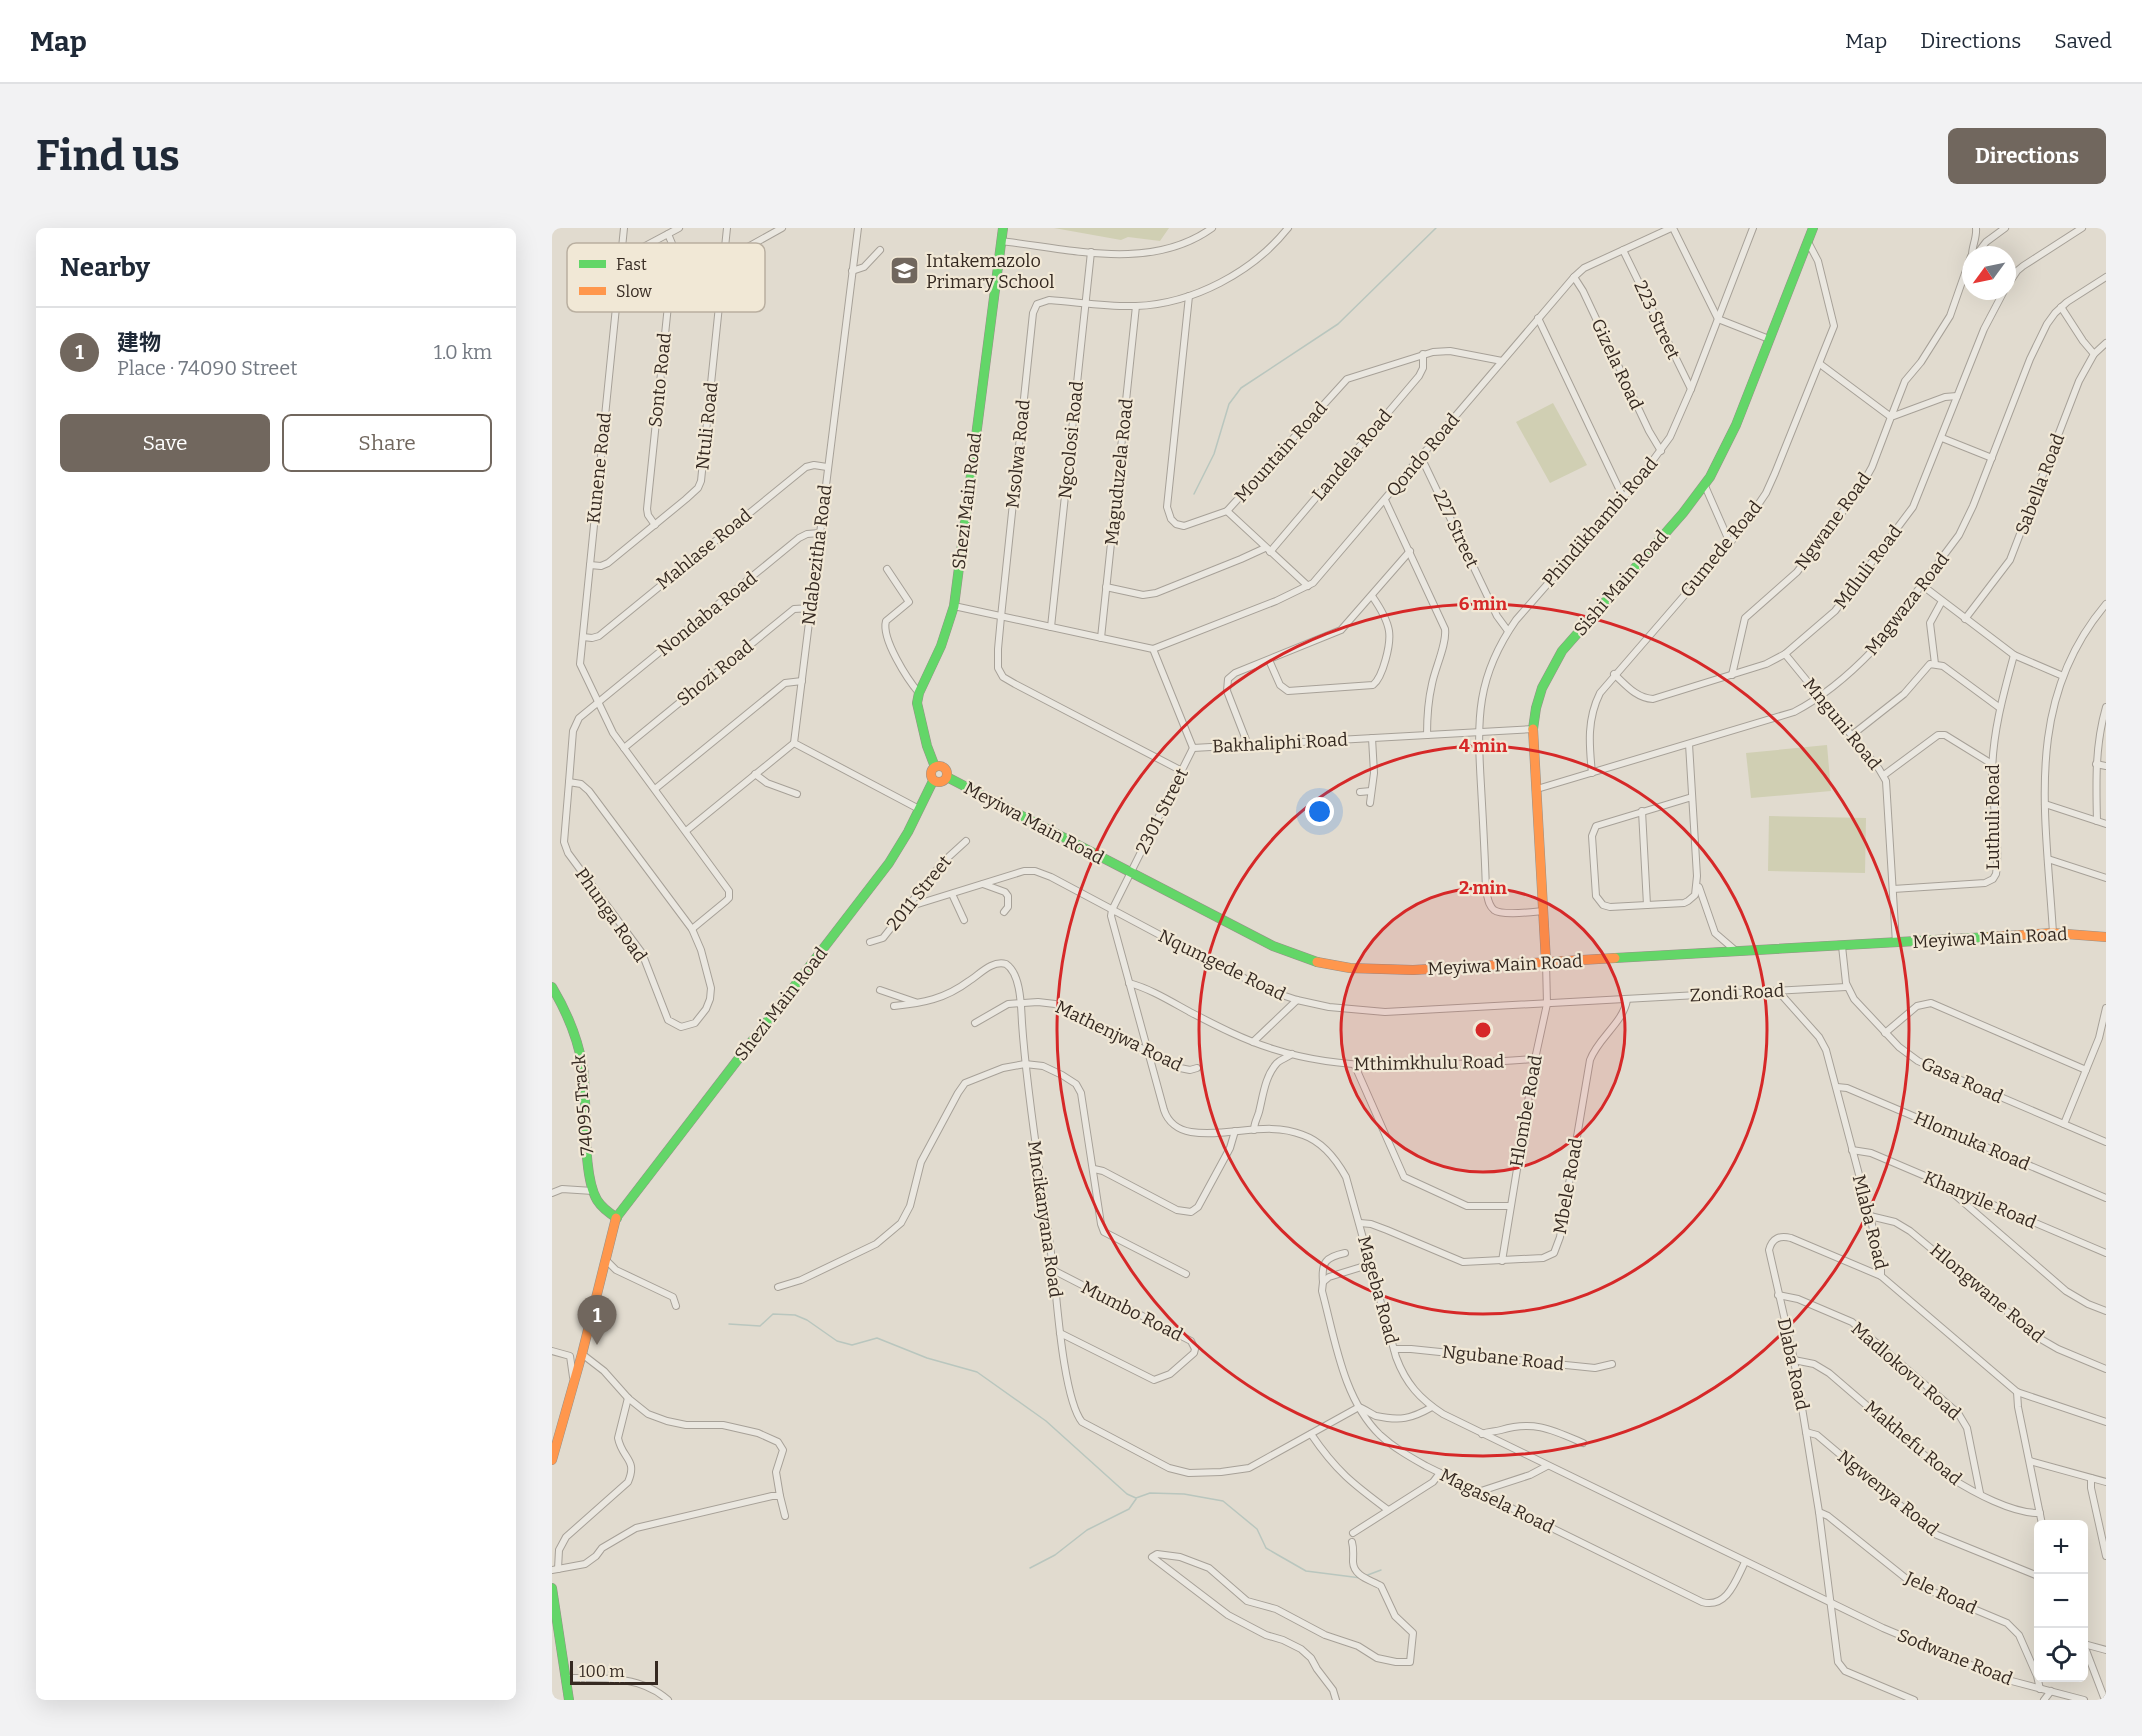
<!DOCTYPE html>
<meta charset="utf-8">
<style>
:root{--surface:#fff;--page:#f2f2f3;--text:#1f2937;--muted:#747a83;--line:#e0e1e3;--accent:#71675e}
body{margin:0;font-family:Bitter,"Noto Sans SC",serif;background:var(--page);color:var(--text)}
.controls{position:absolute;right:18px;bottom:18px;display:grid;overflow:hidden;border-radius:9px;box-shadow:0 6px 24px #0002}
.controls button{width:54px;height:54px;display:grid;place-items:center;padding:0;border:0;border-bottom:2px solid var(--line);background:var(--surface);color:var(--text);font:30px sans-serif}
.compass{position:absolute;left:1410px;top:18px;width:54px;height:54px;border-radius:50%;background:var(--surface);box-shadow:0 6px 24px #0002;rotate:237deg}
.scale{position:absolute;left:18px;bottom:15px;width:88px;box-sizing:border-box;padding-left:6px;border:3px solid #352921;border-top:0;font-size:16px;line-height:21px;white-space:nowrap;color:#352921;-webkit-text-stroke:4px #f1e8d6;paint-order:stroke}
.you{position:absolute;left:768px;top:584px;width:21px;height:21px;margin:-15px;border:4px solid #fff;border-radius:50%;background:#1a73e8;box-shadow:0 0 0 9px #1a73e833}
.badge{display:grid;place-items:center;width:39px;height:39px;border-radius:50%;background:var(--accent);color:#fff;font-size:20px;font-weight:700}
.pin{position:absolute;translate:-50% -50px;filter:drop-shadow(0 2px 3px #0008)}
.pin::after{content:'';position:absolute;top:32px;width:21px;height:18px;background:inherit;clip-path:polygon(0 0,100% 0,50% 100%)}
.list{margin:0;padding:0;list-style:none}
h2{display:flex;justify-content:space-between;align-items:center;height:78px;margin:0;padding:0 24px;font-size:26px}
h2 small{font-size:20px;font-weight:400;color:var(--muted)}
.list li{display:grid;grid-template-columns:39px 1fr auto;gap:18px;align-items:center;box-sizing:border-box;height:90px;padding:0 24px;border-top:2px solid var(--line)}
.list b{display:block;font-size:22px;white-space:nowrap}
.list p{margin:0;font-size:20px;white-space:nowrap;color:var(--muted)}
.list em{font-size:20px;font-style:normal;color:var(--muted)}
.actions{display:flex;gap:12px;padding:18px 24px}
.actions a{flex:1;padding:14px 0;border:2px solid var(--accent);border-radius:9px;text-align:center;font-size:21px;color:var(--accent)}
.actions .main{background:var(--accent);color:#fff}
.icon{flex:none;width:33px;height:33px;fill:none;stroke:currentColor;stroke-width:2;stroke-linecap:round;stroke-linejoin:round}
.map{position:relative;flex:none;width:1554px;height:1472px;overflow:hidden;border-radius:9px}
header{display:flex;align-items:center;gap:36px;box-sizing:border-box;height:84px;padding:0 30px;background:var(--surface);border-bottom:2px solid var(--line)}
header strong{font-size:28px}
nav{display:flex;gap:33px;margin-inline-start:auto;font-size:21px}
.intro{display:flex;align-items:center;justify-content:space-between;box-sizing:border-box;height:144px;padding:0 36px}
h1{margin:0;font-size:42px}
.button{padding:15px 27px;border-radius:9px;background:var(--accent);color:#fff;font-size:21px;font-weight:700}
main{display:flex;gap:36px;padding:0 36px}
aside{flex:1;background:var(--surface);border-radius:9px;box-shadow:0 6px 24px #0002}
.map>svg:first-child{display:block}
.grass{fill:#d0cfb3}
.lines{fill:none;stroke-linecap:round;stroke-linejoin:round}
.stream{stroke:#b9c6be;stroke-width:1.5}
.street-casing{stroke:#a7a198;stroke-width:8}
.fast-casing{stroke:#979088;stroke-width:10}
.slow-casing{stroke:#979088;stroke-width:10}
.street{stroke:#eae7e0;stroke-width:6}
.fast{stroke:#63d668;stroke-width:9}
.slow{stroke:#ff974d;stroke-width:9}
.ring{fill:none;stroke:#d62828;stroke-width:3}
.labels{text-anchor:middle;stroke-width:4.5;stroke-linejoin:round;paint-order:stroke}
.poi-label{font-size:18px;fill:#352921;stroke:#f1e8d6;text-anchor:start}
.street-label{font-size:18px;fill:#352921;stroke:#f1e8d6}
.key{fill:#f1e8d6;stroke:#b9afa0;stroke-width:1.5}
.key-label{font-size:16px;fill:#352921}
.centre{fill:#d62828;stroke:#f1e8d6;stroke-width:3}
.ring-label{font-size:18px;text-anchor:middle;font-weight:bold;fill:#d62828;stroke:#f1e8d6;stroke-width:4.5;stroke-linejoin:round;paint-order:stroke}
</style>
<header>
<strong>Map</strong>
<nav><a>Map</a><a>Directions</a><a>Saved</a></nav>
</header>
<div class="intro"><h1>Find us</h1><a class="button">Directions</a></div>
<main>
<aside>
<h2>Nearby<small></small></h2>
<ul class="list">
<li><span class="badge">1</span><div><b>建物</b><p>Place · 74090 Street</p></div><em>1.0 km</em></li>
</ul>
<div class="actions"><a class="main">Save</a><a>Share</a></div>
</aside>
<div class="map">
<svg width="1554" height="1472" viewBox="0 0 1554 1472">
<rect width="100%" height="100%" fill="#e1dbcf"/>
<g class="grass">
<polygon points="502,0 617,0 608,13 576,9 569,12"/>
<polygon points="1001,175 1035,237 998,255 964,194"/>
<polygon points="1275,517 1279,563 1199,570 1194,525"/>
<polygon points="1217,588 1314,590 1313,645 1216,643"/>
</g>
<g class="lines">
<g class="stream">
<polyline points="642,266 662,226 677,176 689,160 786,96 884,0"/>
<polyline points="177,1096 208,1098 221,1086 243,1087 255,1092 285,1113 300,1117 325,1110 375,1130 425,1144 494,1193 575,1266 584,1270 598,1265 632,1266 671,1273 705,1301 714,1320 726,1327 754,1343 809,1350"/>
<polyline points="478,1340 503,1327 535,1302 577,1281 584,1271"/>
<polyline points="813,1348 829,1342"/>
</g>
<defs>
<g id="street">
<polyline points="72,0 28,436 61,505 177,663 177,670 174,673 140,701"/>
<polyline points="306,0 242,515 367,581"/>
<polyline points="1121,0 1166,91 1217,111"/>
<path d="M449,13C518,21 599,44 660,0"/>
<polyline points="1071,22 1139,161"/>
<polyline points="70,24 82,24 127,0"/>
<polyline points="173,25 185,25 230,0"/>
<path d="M1420,27C1420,18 1425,10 1424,0"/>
<polyline points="1424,27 1434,14 1453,0"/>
<polyline points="300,43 312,39 328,22"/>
<polyline points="1022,49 1031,63 1097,203 1109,223"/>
<polyline points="1455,58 1465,43 1471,38 1530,0"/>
<polyline points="637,68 615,279 619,291 624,296 632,298 675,283 795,151 881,124 898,123 950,133"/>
<polyline points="1509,79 1531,113 1542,126"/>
<polyline points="986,90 1071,269"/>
<polyline points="1268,136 1339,189 1353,153 1369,134 1398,88 1419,28"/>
<polyline points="1390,210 1440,230"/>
<polyline points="869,229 945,388 956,403"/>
<polyline points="1153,258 1178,315"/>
<path d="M833,272L893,401C895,416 883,440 880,456C876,473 875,490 875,507"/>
<polyline points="675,283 756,358"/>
<polyline points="103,297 96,287 95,281 121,29 121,18 116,6"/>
<polyline points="718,324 867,148 871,140 871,126"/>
<polyline points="38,337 49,338 56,335 134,271 146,260 149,253 175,0"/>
<path d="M335,341L357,374L334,393C329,411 356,452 367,465"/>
<polyline points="1371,358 1462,427 1511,448"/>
<polyline points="554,359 591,367 604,365 689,331 713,320"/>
<polyline points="402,378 601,421 641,520 981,501"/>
<polyline points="1413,391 1458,332 1527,153 1542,126 1554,115"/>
<polyline points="499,399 539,24"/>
<polyline points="31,409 40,410 47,408 254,239 262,237 275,239"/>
<polyline points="549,410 584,78"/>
<polyline points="601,421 724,373 761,355 1022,49 1032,40 1119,0"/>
<polyline points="1233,426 1327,541 1334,553 1344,715"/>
<path d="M717,432L728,457L736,463L821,457C831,449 839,416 837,403C835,390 827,378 820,368"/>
<polyline points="1383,436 1378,395 1390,373"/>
<path d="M1062,446C1074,457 1084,470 1101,471L1214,436L1233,426L1283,383L1361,279L1432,101L1452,63"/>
<polyline points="1180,447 1193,390 1245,344 1307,262 1320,239 1339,189 1393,169 1405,168"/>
<polyline points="1300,507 1352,466 1378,436 1391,438 1448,480"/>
<polyline points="1137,516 1145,648 1143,667 1136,673 1132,675 1058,679 1051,677 1044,668 1040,608 1044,598 1140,569"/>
<polyline points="696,517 675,463 676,451 683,445 789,402 858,323"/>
<polyline points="72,520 242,381 259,380"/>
<path d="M641,520L560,682L559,688L612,882C616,894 626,902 639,904C676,910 715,892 751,907C771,914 784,931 794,949L844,1129C854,1156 868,1171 891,1186L1331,1400L1452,1451L1532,1472"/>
<polyline points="1544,536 1554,538"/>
<path d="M630,543L463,456L451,449L446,440V421L449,389L481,85L485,76L497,72C526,74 555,79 584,78C641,76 701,44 736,0"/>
<path d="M1040,545C1037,516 1035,491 1048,465L1189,302L1214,265L1223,245L1282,98L1266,33L1256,14"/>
<polyline points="203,546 215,555 245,566"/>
<polyline points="1332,547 1386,507 1393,507 1440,536"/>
<polygon points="17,554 29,556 37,563 140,701 149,722 159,760 158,771 154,781 143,795 129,799 116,792 90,725 16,625 12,614"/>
<polyline points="17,554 21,503 27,490 247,310 255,306 268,305"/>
<polyline points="103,561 233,455 250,453"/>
<path d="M985,561L1242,484C1271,469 1299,445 1321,422L1407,307L1421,278L1478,131L1495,96L1503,85L1515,74L1554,49"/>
<polyline points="808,564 819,563"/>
<polyline points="818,575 822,545 820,510"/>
<polyline points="1493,576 1554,596"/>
<polyline points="1090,583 1095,677"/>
<path d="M1545,593C1544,554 1543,517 1554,479"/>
<polyline points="134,603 242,515"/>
<polyline points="1496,631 1554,650"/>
<polyline points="431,656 453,664 456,668 456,679 452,684"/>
<polyline points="1147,659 1163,705 1184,723"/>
<path d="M1341,661L1433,655L1441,651L1444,646C1448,619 1441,578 1440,549C1440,507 1451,467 1462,427"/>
<polyline points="400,666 412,692"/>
<polyline points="356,679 472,643 483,643 499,649 653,731 721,764 745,772 777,779 833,784 1294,759"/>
<path d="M992,683C980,684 950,688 942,682C936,677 936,670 934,663C933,628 931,593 929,558C925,491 924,449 964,392L1085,254L1118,209L1139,161L1201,0"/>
<path d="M1501,705C1494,587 1471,474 1554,376"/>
<polyline points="318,714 331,710 391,634 414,613"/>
<polyline points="1290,718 1294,755 1302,771 1347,819 1366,833 1383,841 1554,914"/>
<path d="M577,755C599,761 618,773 638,784C665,798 692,812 721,821C806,848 895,836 983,831"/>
<polyline points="328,762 363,774"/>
<polyline points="1226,763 1267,809 1274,822 1318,988 1329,1036 1329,1048 1465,1164 1554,1194"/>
<path d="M342,778C371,775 393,771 417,753C428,746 440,732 454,736C469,746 469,778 470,795C476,883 493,969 503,1057C506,1087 513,1173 530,1194L617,1240L637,1245L669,1244L697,1240L807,1179C813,1181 819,1186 824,1188C848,1193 859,1191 880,1179"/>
<polyline points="423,795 456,776 486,774 503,776 628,840 638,842 645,840"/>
<polyline points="1333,805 1365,778 1379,775 1534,842"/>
<polyline points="701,814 745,772"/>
<polyline points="803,838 852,949 915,978 958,978"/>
<polyline points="1285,859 1295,860 1554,970"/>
<polyline points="1512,896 1547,810 1554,780"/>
<path d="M702,902C702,895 705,891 707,884C711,868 713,848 725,835C729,831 735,830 740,826"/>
<polyline points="1300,922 1319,925 1554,1025"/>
<polyline points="542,941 551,943 625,982 639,984 646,979 678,920 683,903"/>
<polyline points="1395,960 1514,1063 1536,1076 1554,1083"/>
<polyline points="0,965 10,961 41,963"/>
<polyline points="1318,988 1343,994 1358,1003 1487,1110 1506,1121 1554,1141"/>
<path d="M808,995L819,996L835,1002L911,1034L991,1030L1002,1025L1008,1009L1038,832C1046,810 1071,795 1075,772"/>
<polyline points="54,1032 64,1042 121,1069 124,1078"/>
<polyline points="950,1033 983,831 995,776 994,734"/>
<path d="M819,1036L777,1049L771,1054L770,1063C783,1111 791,1171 828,1207C842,1220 858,1229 874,1238L1150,1374C1175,1381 1184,1352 1193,1334"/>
<polyline points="501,1042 639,1113 643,1121 642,1125 618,1146 602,1152 508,1105"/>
<path d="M1329,1048L1239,1010C1228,1007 1220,1010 1217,1022L1242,1132L1254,1204L1267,1284L1286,1434L1293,1443L1362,1472"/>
<path d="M771,1054C769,1034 774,1029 793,1025"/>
<polyline points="226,1059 249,1052 324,1016 349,995 358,978 369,934 406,865 413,855 451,840 473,836 491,838 510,847 524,856 529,865 549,996 552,1004 634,1046"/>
<polyline points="1226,1067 1246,1071 1300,1094 1406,1185 1415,1200 1428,1265"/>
<polyline points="842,1121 859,1121 1043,1140 1060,1136"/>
<polyline points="0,1123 18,1128 21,1149"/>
<path d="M1242,1132L1262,1136L1277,1145L1399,1250C1421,1264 1461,1286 1488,1285"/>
<polyline points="1465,1164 1466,1179 1490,1296"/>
<polyline points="1254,1204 1265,1207 1374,1299 1385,1307 1486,1348"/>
<path d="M759,1206C784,1243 801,1256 836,1282"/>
<path d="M930,1206C937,1203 942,1204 949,1202C982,1192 1001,1202 1031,1215"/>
<polyline points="1478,1233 1554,1254"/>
<polyline points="1539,1250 1539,1260 1554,1328"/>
<polyline points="926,1264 978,1247 995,1238"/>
<polyline points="228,1268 233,1288"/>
<polyline points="1267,1284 1276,1288 1356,1352 1374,1361 1455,1395 1467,1407 1485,1448 1488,1461"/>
<polyline points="801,1305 881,1254 888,1245"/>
<path d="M6,1341L7,1322L14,1309L76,1254C86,1231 70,1231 66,1210L76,1170"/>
<polyline points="0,1342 33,1336 44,1328 50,1320 84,1300 220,1268 228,1268 224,1244 231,1222 226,1214 206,1205 171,1197 134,1197 115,1193 96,1186 76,1170 52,1143 30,1126"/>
<polyline points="1532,1416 1554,1422"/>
<polyline points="1532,1417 1553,1472"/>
<path d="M14,1450C49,1450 88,1447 116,1472"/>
<path d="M784,1472L781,1462L765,1441L759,1430L749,1421L731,1412L714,1407L676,1387L600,1329L605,1326L628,1329L657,1340L695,1373L724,1381L773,1407L806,1418L825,1430L844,1434H858L861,1405L843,1388L829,1358C819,1352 802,1349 801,1334C801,1327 802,1321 800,1314"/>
<polyline points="1492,1472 1499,1463"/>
</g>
<g id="fast">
<polyline points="981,501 984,480 990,460 1010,423 1131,285 1158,249 1184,197 1261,0"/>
<polyline points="383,539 375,518 365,475 367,465 389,418 402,378 451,0"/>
<polyline points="395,549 721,718 765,734"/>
<polyline points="1063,730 1436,709"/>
<path d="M0,759C15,784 26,811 31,840C36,874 29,944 45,972C50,980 57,985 65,990"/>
<polyline points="64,990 337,635 356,604 381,553"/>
<polyline points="0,1360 17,1472"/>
</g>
<g id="slow">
<polyline points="981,501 994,734"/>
<circle cx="387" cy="546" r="8"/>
<polyline points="1436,709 1501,705 1554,709"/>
<polyline points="765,734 798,740 861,742 1063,730"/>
<polyline points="0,1232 30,1126 64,990"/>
</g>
</defs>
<use href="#street" class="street-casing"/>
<use href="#fast" class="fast-casing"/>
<use href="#slow" class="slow-casing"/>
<use href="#street" class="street"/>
<use href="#fast" class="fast"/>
<use href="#slow" class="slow"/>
</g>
<circle cx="931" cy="802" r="142" fill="#d62828" fill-opacity=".12"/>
<g class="ring">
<circle cx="931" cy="802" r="142"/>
<circle cx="931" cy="802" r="284"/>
<circle cx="931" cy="802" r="426"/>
</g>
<defs>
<symbol id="school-square" viewBox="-11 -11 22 22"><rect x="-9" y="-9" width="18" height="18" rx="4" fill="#71675e" stroke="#f1e8d6"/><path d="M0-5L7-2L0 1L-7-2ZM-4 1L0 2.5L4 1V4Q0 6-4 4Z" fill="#fff"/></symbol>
</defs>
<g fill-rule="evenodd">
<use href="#school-square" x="336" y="26" width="33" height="33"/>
</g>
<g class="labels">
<g class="poi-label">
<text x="374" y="39">Intakemazolo<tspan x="374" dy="21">Primary School</tspan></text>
</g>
<g class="street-label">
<text transform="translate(1105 92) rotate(65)" y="6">223 Street</text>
<text transform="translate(1065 136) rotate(65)" y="6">Gizela Road</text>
<text transform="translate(108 152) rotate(-84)" y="6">Sonto Road</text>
<text transform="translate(155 198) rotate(-84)" y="6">Ntuli Road</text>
<text transform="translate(519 212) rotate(-84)" y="6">Ngcolosi Road</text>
<text transform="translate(729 224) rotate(-48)" y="6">Mountain Road</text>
<text transform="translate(466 226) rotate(-84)" y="6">Msolwa Road</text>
<text transform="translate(800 227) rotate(-50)" y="6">Landela Road</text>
<text transform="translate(871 227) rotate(-50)" y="6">Qondo Road</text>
<text transform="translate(47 240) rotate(-84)" y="6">Kunene Road</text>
<text transform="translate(567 244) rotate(-84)" y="6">Maguduzela Road</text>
<text transform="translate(1488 256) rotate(-69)" y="6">Sabella Road</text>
<text transform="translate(415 273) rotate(-83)" y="6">Shezi Main Road</text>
<text transform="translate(1281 293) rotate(-54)" y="6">Ngwane Road</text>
<text transform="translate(1048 294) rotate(-49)" y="6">Phindikhambi Road</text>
<text transform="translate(904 301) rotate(65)" y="6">227 Street</text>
<text transform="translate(152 321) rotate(-39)" y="6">Mahlase Road</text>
<text transform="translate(1169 321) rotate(-51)" y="6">Gumede Road</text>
<text transform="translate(265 327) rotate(-83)" y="6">Ndabezitha Road</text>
<text transform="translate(1316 339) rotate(-53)" y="6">Mdluli Road</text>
<text transform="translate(1069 355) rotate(-49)" y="6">Sishi Main Road</text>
<text transform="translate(1355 376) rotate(-52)" y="6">Magwaza Road</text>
<text transform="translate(155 386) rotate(-39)" y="6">Nondaba Road</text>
<text transform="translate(163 445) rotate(-39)" y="6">Shozi Road</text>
<text transform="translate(1290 496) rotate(51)" y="6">Mnguni Road</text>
<text transform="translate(728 515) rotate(-3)" y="6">Bakhaliphi Road</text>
<text transform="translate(610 583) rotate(-63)" y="6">2301 Street</text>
<text transform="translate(1441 589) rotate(-90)" y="6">Luthuli Road</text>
<text transform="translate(482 595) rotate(28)" y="6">Meyiwa Main Road</text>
<text transform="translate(367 665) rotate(-51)" y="6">2011 Street</text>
<text transform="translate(59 687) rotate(55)" y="6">Phunga Road</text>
<text transform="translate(1438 710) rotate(-3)" y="6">Meyiwa Main Road</text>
<text transform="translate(670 737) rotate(26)" y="6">Nqumgede Road</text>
<text transform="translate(953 737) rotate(-3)" y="6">Meyiwa Main Road</text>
<text transform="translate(1185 765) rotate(-3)" y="6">Zondi Road</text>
<text transform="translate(229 776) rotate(-52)" y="6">Shezi Main Road</text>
<text transform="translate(567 808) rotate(26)" y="6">Mathenjwa Road</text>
<text transform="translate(877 835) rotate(-1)" y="6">Mthimkhulu Road</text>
<text transform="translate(1410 852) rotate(24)" y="6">Gasa Road</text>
<text transform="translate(31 877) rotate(-95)" y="6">74095 Track</text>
<text transform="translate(974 883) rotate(-80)" y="6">Hlombe Road</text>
<text transform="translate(1420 913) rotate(23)" y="6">Hlomuka Road</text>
<text transform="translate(1016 958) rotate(-80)" y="6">Mbele Road</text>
<text transform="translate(1428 972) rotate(23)" y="6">Khanyile Road</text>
<text transform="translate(493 991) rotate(82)" y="6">Mncikanyana Road</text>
<text transform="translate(1318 994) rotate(76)" y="6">Mlaba Road</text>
<text transform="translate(826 1062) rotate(75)" y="6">Mageba Road</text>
<text transform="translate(1435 1065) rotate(40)" y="6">Hlongwane Road</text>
<text transform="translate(580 1083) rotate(27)" y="6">Mumbo Road</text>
<text transform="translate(951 1130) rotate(6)" y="6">Ngubane Road</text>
<text transform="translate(1241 1136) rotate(78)" y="6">Dlaba Road</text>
<text transform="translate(1354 1143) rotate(41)" y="6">Madlokovu Road</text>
<text transform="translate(1361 1215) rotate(40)" y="6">Makhefu Road</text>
<text transform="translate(1336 1265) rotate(39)" y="6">Ngwenya Road</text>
<text transform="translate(945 1273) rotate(26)" y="6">Magasela Road</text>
<text transform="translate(1389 1365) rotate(25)" y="6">Jele Road</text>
<text transform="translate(1403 1429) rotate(22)" y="6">Sodwane Road</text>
</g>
</g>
<rect x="15" y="15" width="198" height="69" rx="9" class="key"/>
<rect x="27" y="32" width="27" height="8" fill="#63d668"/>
<rect x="27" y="59" width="27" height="8" fill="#ff974d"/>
<g class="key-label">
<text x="64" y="42">Fast</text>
<text x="64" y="69">Slow</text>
</g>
<circle cx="931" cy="802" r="9" class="centre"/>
<g class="ring-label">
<text x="931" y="382">6 min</text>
<text x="931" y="524">4 min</text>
<text x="931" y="666">2 min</text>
</g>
</svg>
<div class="controls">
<button>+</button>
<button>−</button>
<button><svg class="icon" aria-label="locate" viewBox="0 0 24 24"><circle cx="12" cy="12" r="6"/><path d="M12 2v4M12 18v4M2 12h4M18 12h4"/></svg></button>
</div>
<svg class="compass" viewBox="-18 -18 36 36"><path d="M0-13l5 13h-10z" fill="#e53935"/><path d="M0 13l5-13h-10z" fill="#747a83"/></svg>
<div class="scale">100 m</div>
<div class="you"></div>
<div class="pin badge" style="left:45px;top:1117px">1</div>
</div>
</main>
